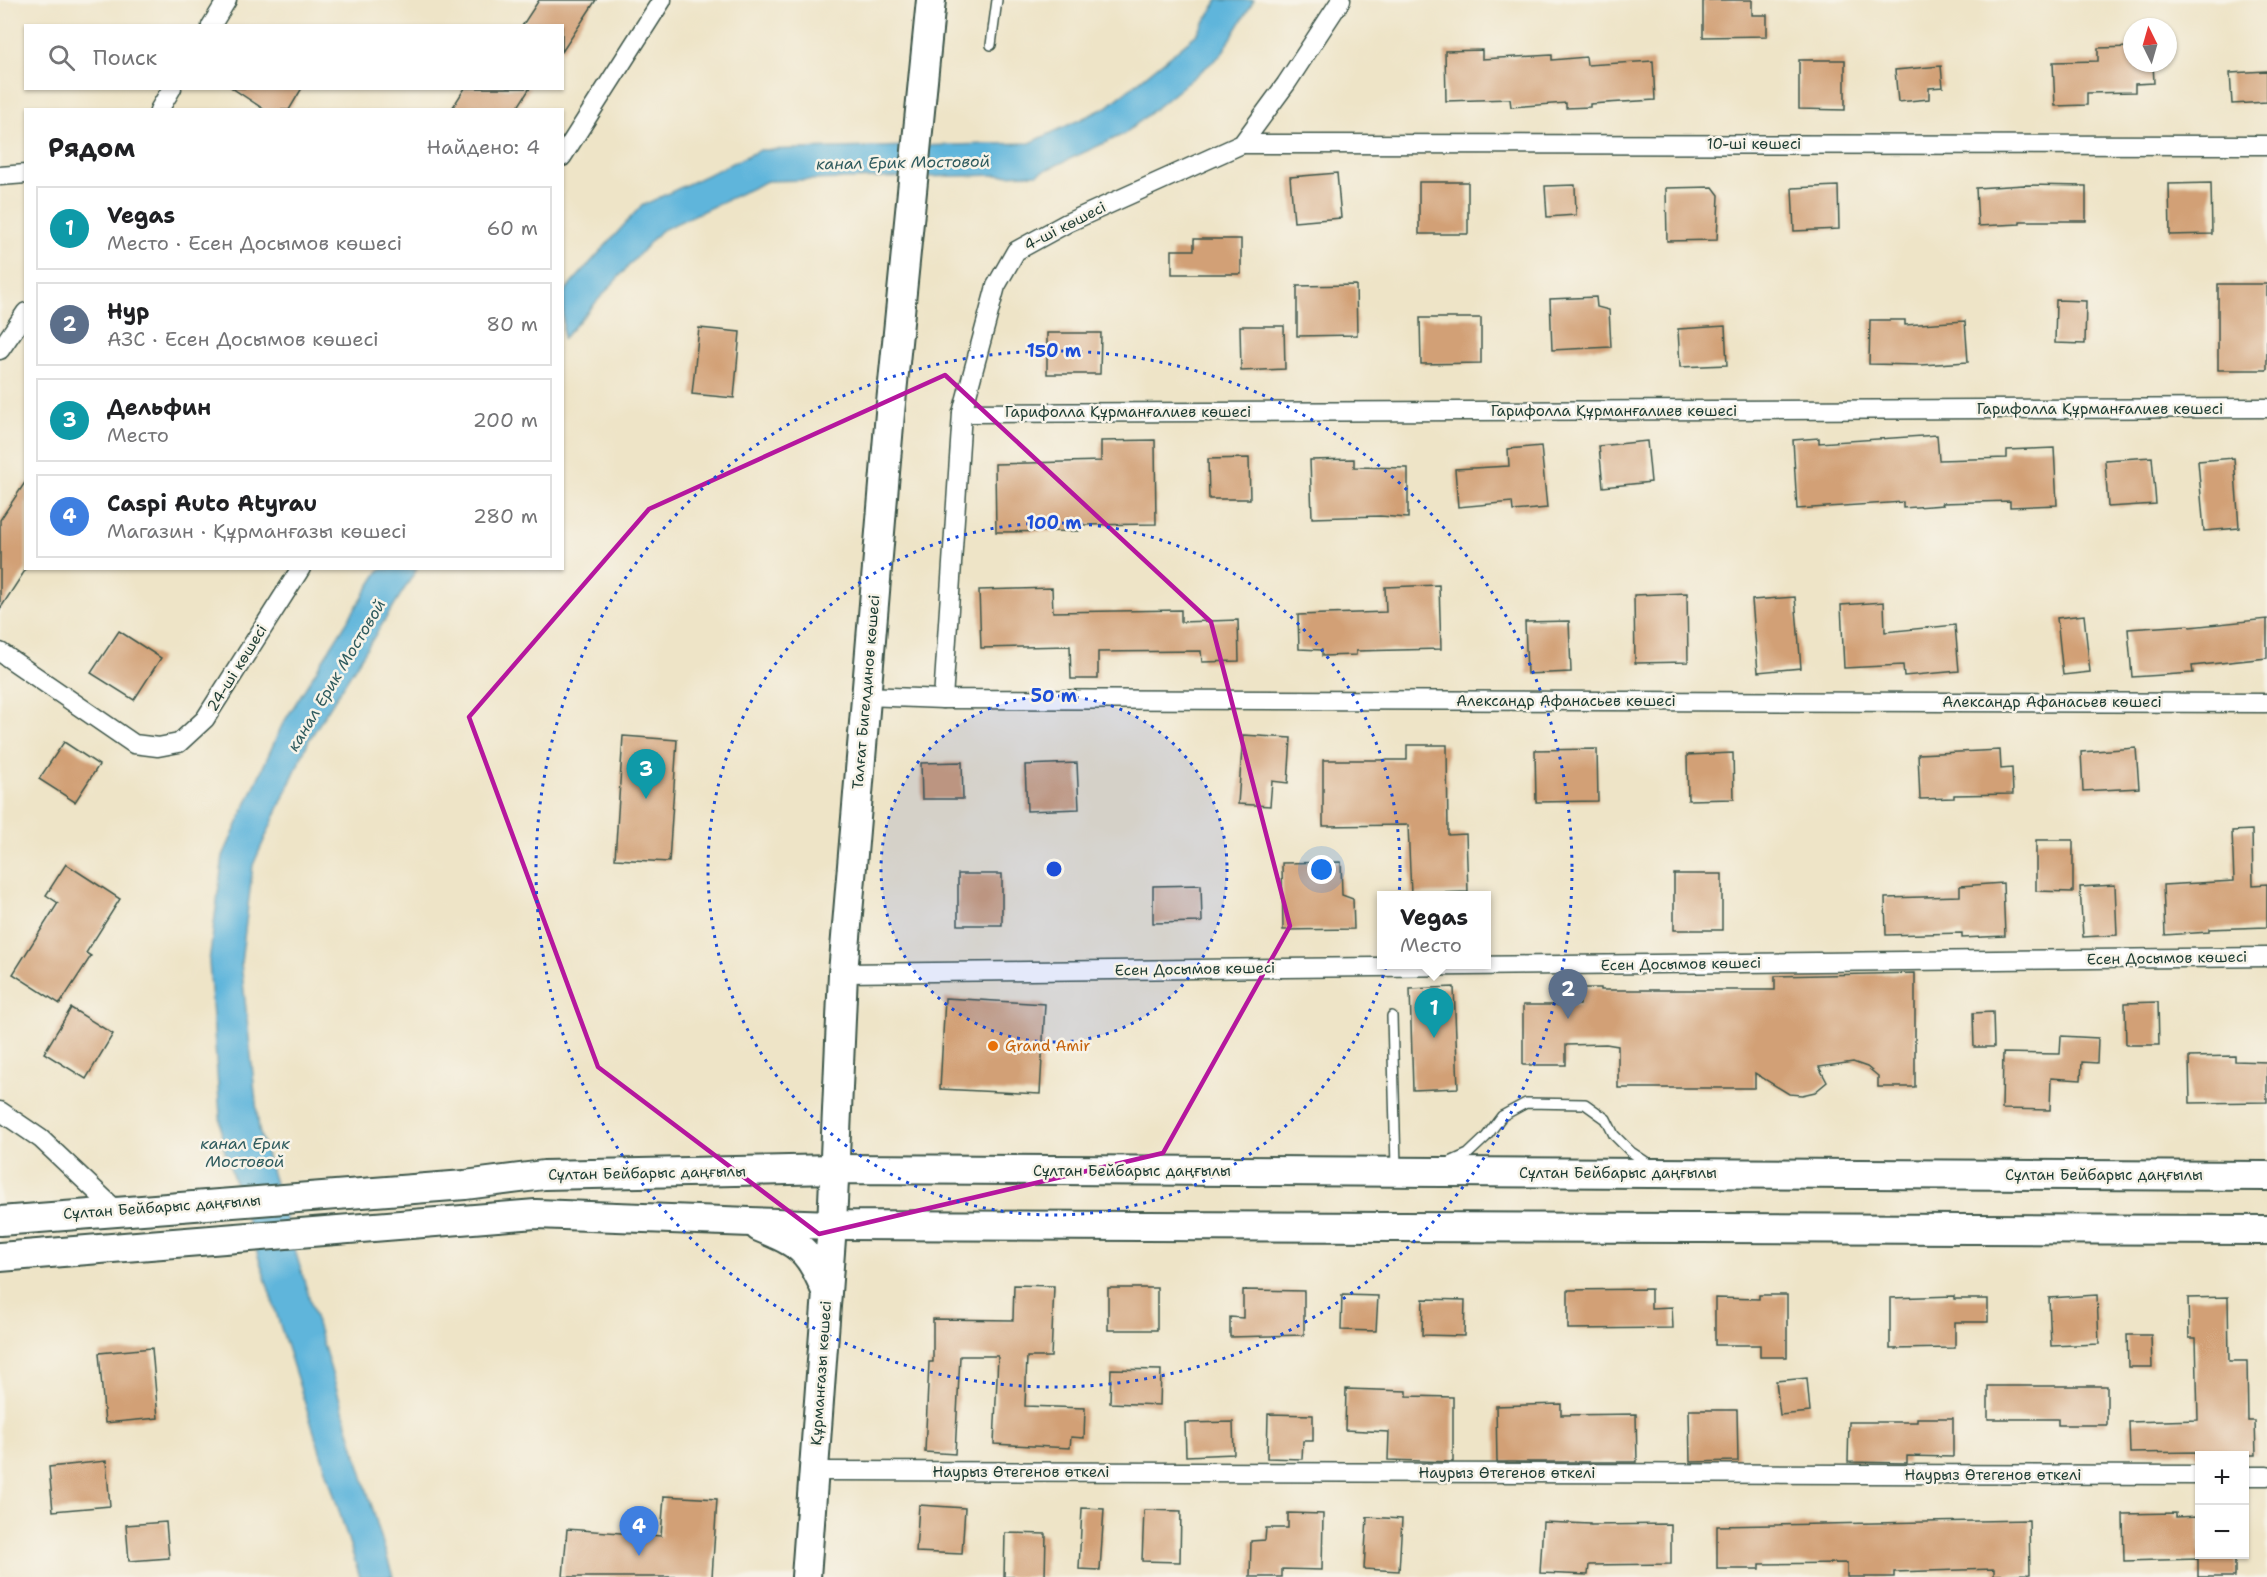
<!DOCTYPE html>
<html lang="ru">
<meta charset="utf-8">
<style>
:root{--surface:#fff;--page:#f6f6f6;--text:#202124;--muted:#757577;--line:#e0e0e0;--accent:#7c3aed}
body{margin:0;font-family:"Shantell Sans",sans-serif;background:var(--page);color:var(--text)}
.controls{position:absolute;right:18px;bottom:18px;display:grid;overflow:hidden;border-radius:0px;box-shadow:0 2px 4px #0004}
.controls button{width:54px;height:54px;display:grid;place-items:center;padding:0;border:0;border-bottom:2px solid var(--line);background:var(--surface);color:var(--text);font:30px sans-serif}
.compass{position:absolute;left:2123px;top:18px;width:54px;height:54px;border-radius:50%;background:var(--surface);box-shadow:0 2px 4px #0004;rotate:355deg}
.you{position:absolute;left:1322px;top:870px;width:21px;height:21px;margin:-15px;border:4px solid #fff;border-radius:50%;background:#1a73e8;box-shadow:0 0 0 9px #1a73e833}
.badge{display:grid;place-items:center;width:39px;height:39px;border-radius:50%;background:var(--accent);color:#fff;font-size:20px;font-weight:700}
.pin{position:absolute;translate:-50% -50px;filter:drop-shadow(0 2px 3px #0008)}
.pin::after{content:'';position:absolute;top:32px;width:21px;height:18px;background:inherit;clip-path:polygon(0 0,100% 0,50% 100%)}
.popup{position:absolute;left:1377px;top:891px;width:114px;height:78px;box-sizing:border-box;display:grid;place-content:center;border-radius:0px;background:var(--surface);filter:drop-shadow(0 2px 4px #0005);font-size:20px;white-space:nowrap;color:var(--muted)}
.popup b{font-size:22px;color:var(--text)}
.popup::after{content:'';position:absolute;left:50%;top:100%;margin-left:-12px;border:12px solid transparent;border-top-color:var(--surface)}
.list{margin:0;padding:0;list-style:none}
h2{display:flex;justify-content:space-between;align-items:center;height:78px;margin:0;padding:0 24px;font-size:26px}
h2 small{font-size:20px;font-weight:400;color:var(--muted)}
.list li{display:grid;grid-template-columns:39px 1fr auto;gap:18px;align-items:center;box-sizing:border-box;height:84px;margin:0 12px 12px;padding:0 12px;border:2px solid var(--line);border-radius:0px}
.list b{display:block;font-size:22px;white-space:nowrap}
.list p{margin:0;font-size:20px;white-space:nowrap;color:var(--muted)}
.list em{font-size:20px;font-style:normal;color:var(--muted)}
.icon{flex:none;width:33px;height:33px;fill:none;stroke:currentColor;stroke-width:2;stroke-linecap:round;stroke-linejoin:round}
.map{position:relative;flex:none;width:2267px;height:1577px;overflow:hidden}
.search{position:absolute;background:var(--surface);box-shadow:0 2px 4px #0004;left:24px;top:24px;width:540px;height:66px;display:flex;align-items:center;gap:15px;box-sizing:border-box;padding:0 21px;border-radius:0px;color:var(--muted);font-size:22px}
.panel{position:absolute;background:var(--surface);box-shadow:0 2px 4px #0004;left:24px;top:108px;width:540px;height:462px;border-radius:0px}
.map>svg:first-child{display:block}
.water{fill:#5eb5db;stroke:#3e7988;stroke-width:1.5}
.building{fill:#d2a076}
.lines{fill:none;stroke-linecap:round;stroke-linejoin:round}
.service-casing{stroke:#3e564a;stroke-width:12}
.minor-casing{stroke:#3e564a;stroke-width:21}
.primary-casing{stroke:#3e564a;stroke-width:32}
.service{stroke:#fff;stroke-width:9}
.minor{stroke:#fff;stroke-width:18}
.primary{stroke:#fff;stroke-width:28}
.marked{fill:none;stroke:#b5179e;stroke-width:4.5;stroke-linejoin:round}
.ring{fill:none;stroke:#1d4ed8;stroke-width:3;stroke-dasharray:3 6}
.food-dot{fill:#e8710a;stroke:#f7f3e8;stroke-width:2}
.labels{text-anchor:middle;stroke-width:5;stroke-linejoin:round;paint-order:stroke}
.street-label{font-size:15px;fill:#1f3d34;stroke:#f7f3e8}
.food-label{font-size:15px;fill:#c56008;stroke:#f7f3e8;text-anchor:start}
.water-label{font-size:16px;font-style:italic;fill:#2f5b5e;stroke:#f7f3e8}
.centre{fill:#1d4ed8;stroke:#f7f3e8;stroke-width:3}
.ring-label{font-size:18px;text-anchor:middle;font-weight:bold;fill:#1d4ed8;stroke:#f7f3e8;stroke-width:5;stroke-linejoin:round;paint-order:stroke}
</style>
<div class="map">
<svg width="2267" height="1577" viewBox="0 0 2267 1577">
<rect width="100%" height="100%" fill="#f7f3e8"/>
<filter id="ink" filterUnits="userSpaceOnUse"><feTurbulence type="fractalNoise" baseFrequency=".0167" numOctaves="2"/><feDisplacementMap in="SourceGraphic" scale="12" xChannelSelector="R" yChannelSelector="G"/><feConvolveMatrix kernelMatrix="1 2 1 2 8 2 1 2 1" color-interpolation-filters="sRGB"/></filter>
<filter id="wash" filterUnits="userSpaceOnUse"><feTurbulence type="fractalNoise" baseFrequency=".008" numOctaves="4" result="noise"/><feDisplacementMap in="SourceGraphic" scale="24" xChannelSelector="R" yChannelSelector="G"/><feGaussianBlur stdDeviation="1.35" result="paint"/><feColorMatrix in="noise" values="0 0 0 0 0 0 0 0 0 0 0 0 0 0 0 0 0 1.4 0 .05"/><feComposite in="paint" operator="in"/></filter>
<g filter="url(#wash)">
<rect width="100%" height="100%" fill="#eee4c7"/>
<g class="water">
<polygon points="1218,0 1254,0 1221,55 1124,134 1037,174 767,181 660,231 563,339 563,293 641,206 760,150 1030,143 1107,107 1197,34"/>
<polygon points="380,569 417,569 309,740 253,865 241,963 259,1130 393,1577 360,1577 222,1142 209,962 223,856 282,725"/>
</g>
<g id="blocks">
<g class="building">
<polygon points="539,0 596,0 562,52 562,26 522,26"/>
<polygon points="1703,0 1752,0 1752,15 1767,15 1767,36 1703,37"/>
<polygon points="2132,47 2132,63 2153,63 2154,83 2135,84 2135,92 2087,93 2087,105 2055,106 2053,62 2098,61 2098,48"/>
<polygon points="1482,50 1482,59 1552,55 1552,60 1586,57 1587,65 1653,61 1655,100 1590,104 1590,107 1566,108 1566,103 1511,107 1510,99 1446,101 1445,51"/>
<polygon points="1799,60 1845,60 1845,110 1799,109"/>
<polygon points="1941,66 1943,87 1929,88 1929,99 1898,102 1895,70"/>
<polygon points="2267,71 2267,102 2232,104 2230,73"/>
<polygon points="232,88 302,88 289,110 265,110"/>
<polygon points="465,88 530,88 516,110 451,110"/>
<polygon points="1337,173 1341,218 1294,222 1290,177"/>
<rect x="1419" y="182" width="49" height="52"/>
<polygon points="2211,183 2212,234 2170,235 2169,184"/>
<polygon points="1575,185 1576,215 1547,217 1545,186"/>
<polygon points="2024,185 2086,186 2086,221 2020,221 2020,224 1978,226 1976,188"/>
<polygon points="1838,186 1839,229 1794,231 1792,188"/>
<polygon points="1713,187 1719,195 1717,240 1667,241 1666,188"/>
<polygon points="1194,239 1241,239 1241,274 1172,274 1172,250 1194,250"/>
<rect x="2218" y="284" width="49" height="86"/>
<polygon points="1356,285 1357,335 1297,336 1297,286"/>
<polygon points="1596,297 1597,307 1609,310 1611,347 1552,350 1550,299"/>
<polygon points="2056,300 2086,301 2085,344 2055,343"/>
<polygon points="1420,318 1481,318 1481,363 1421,364"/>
<polygon points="1870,320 1905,320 1905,325 1965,321 1968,362 1921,365 1869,364"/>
<polygon points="1240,326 1284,326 1285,369 1241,371"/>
<polygon points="1725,326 1727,365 1680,367 1678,329"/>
<polygon points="699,328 740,332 734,398 692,394"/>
<polygon points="1047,333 1101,333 1100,374 1047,374"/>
<polygon points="1937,435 1939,460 2007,458 2007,450 2054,448 2057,505 2010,507 2010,501 1942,503 1943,505 1903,508 1903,502 1797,509 1793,440 1819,438 1819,443"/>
<polygon points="1155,440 1156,524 1079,525 1079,531 996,532 995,464 1101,461 1101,441"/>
<polygon points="1647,441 1651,482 1603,487 1599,446"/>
<polygon points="1541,446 1547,508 1513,511 1512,502 1458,507 1455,469 1509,466 1508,449"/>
<polygon points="2152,457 2156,504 2108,507 2105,460"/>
<polygon points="1249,458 1250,499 1209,499 1208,459"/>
<polygon points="2234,458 2239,528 2204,531 2198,461"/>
<polygon points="1354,459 1354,467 1408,468 1408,518 1380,516 1312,518 1310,460"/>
<polygon points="26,481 26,569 0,609 0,520"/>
<polygon points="1439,585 1441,649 1356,651 1356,655 1322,656 1322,650 1299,649 1298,615 1386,612 1385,587"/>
<polygon points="1052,588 1053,612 1181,610 1181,622 1238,620 1239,661 1202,662 1201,651 1098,652 1098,679 1071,679 1070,646 981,648 979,590"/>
<polygon points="1687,593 1688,662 1635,663 1634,595"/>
<polygon points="1795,597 1801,668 1758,672 1752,600"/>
<polygon points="1884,602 1885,632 1955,625 1959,671 1904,676 1903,665 1844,668 1841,605"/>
<polygon points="2084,615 2090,672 2063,675 2057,618"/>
<polygon points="2267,619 2267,658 2192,666 2193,673 2132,677 2128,629 2189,625 2190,627"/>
<polygon points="1569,621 1571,672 1527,674 1525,622"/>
<polygon points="119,631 161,658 134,700 91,673"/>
<polygon points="1243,735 1291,738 1288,783 1272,781 1270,806 1238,804"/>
<polygon points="623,736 677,740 669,862 615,859"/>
<polygon points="64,742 99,765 75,802 39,779"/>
<polygon points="1407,745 1447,745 1448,835 1466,834 1468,892 1411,894 1408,825 1323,826 1323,760 1407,760"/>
<polygon points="2136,748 2139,788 2083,791 2081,752"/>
<polygon points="1597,749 1598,801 1536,802 1535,750"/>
<polygon points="2000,750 2001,769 2012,768 2013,794 1954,795 1954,798 1920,799 1918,754"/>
<polygon points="1733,753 1734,799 1688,800 1687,755"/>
<polygon points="962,762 963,799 922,799 921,763"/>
<polygon points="1077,763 1079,809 1027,811 1025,765"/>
<polygon points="2252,830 2253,885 2267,884 2267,927 2209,929 2209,932 2165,935 2163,885 2234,881 2232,831"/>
<polygon points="2036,840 2073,840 2073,892 2036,891"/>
<polygon points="1341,862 1342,895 1353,899 1354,929 1283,930 1282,863"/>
<polygon points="66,864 120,899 86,953 91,956 60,1004 13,974 58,903 46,895"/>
<rect x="958" y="874" width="44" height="51"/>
<rect x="1674" y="874" width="48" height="56"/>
<polygon points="2003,883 2005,936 1962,938 1962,933 1886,935 1885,898 1960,896 1960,886"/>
<polygon points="1201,885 1202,922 1153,923 1153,886"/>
<polygon points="2115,885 2117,935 2083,937 2080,887"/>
<polygon points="1915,973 1915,1087 1878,1087 1878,1076 1867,1067 1853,1062 1819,1067 1827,1082 1815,1092 1802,1095 1789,1094 1755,1073 1755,1088 1618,1088 1618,1046 1606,1044 1566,1045 1566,1065 1523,1065 1523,1005 1580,1005 1580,988 1601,988 1601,990 1775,990 1775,976"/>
<polygon points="1454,987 1458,1088 1413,1090 1410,989"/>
<polygon points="945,998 1045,1004 1040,1094 940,1089"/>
<polygon points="2158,1002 2159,1045 2126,1045 2125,1003"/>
<polygon points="71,1008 113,1034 86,1079 44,1053"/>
<polygon points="1993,1012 1994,1047 1974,1047 1973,1013"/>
<polygon points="2061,1036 2098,1038 2097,1063 2082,1062 2081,1080 2051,1078 2050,1110 2002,1109 2003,1053 2060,1054"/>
<polygon points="2235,1056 2235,1061 2267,1062 2267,1102 2190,1103 2189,1057"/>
<polygon points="1014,1285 1054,1286 1051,1357 1027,1357 1025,1406 1085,1408 1084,1438 1071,1437 1070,1448 994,1444 998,1356 960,1356 955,1454 925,1452 929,1362 933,1362 933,1319 1013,1320"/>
<rect x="1108" y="1288" width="49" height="42"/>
<polygon points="1651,1289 1651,1308 1672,1307 1673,1328 1568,1329 1568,1290"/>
<polygon points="1243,1290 1304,1291 1304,1335 1230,1337 1230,1317 1243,1318"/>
<polygon points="1342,1295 1378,1296 1376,1331 1341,1330"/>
<polygon points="1759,1295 1787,1295 1787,1357 1760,1357 1760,1345 1715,1345 1715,1298 1759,1299"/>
<polygon points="2097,1295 2099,1344 2051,1346 2049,1298"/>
<polygon points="1954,1296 1954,1299 1988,1299 1988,1322 1955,1322 1955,1348 1890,1349 1890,1298"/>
<polygon points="2228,1297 2229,1361 2247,1361 2248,1421 2255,1421 2256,1455 2195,1455 2195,1452 2130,1453 2129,1422 2198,1420 2196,1338 2189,1338 2188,1298"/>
<polygon points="1423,1299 1465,1300 1464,1336 1422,1335"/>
<polygon points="2127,1335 2151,1335 2152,1367 2128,1367"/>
<polygon points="152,1348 158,1418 105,1423 99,1353"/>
<polygon points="1111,1369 1161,1370 1160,1405 1110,1403"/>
<polygon points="1807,1378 1810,1412 1780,1415 1776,1381"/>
<polygon points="1988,1386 2107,1386 2107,1425 2058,1425 2058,1419 1988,1419"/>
<polygon points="1346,1389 1407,1391 1407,1396 1453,1397 1453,1462 1388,1460 1389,1432 1345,1430"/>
<polygon points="1561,1404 1561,1415 1636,1414 1637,1462 1497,1462 1496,1406"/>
<polygon points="1689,1410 1737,1410 1738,1461 1690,1462"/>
<polygon points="1268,1414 1313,1415 1313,1441 1303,1441 1302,1459 1267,1458"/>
<polygon points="1917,1418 1953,1418 1953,1457 1907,1456 1907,1463 1848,1462 1849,1422 1917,1422"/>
<polygon points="1233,1422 1234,1454 1186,1456 1185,1423"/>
<polygon points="106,1461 110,1506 53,1511 49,1467"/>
<polygon points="664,1496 717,1499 712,1577 563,1577 567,1529 661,1536"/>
<polygon points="919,1505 965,1508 962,1554 916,1552"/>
<polygon points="1082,1508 1104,1509 1100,1570 1079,1569"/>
<polygon points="1144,1510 1181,1511 1180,1562 1142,1561"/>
<polygon points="1288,1513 1323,1514 1322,1570 1282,1569 1282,1577 1250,1577 1251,1541 1265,1540 1266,1528 1288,1528"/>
<polygon points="2176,1513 2176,1517 2199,1516 2199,1554 2235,1554 2235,1577 2198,1577 2198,1559 2124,1561 2123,1514"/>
<polygon points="1367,1517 1402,1519 1399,1571 1364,1569"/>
<polygon points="2029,1520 2030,1574 1994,1575 1994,1569 1894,1572 1894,1577 1847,1577 1847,1563 1760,1564 1760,1569 1717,1569 1717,1526"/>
<polygon points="166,1522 169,1558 129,1561 126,1525"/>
<polygon points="1543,1522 1590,1524 1590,1525 1671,1524 1671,1564 1589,1565 1588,1575 1540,1573"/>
<polygon points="1005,1533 1046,1534 1045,1577 1004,1577"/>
</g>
</g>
</g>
<g filter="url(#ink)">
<use href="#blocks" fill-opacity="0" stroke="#3e564a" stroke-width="1.5"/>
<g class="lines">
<defs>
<g id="service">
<polyline points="991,45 997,0"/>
<polyline points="1392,1016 1396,1167"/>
<polyline points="1450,1162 1468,1154 1486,1137 1502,1116 1526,1103 1585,1104 1606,1119 1614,1135 1631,1152 1649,1164"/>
</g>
<g id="minor">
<polyline points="211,26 227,0"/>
<polyline points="159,110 172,88"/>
<polyline points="1242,144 2267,145"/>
<polyline points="562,157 662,0"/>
<polyline points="0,176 26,174"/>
<polyline points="0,350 26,312"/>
<polyline points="962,413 2267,408"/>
<polyline points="0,652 134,744 158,747 179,743 205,719 301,568"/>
<polyline points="865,696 943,699 2267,703"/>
<polyline points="943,699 962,413 996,286 1016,251 1067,223 1242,144 1286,84 1341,0"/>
<polyline points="843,973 2267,957"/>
<polyline points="0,1111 41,1139 116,1210"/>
<polyline points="814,1471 2200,1475"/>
<polyline points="2244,1476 2267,1476"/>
</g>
<g id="primary">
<polyline points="0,1221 465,1185 544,1175 834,1169 2267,1176"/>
<path d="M759,1227C800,1244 809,1249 826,1291"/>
<polyline points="0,1257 536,1214 832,1225 2267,1230"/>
<polyline points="806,1577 832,1225 843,973 890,413 931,0"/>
</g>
</defs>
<use href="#service" class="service-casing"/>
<use href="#minor" class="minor-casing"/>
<use href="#primary" class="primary-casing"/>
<use href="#service" class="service"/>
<use href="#minor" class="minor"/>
<use href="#primary" class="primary"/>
</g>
</g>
<path class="marked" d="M945,375L1211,622L1290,926L1163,1153L819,1234L598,1067L469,717L649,509Z"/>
<circle cx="1054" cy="869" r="173" fill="#1d4ed8" fill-opacity=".12"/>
<g class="ring">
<circle cx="1054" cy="869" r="173"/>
<circle cx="1054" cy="869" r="346"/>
<circle cx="1054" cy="869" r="518"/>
</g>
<circle class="food-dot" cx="993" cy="1046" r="6"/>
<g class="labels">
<g class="street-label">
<text x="1754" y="149">10-ші көшесі</text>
<text transform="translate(1065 226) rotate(-27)" y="5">4-ші көшесі</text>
<text x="2100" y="414">Гарифолла Құрманғалиев көшесі</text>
<text x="1614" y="416">Гарифолла Құрманғалиев көшесі</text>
<text x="1128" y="417">Гарифолла Құрманғалиев көшесі</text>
<text transform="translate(237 668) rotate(-58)" y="5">24-ші көшесі</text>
<text transform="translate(866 692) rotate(-85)" y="5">Талғат Бигелдинов көшесі</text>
<text x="1566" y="706">Александр Афанасьев көшесі</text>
<text x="2052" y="707">Александр Афанасьев көшесі</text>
<text transform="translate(2167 958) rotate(-1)" y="5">Есен Досымов көшесі</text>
<text transform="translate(1681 964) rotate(-1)" y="5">Есен Досымов көшесі</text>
<text transform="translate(1195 969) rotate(-1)" y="5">Есен Досымов көшесі</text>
<text x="1132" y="1176">Сұлтан Бейбарыс даңғылы</text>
<text transform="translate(647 1173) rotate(-1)" y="5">Сұлтан Бейбарыс даңғылы</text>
<text x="1618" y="1178">Сұлтан Бейбарыс даңғылы</text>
<text x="2104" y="1180">Сұлтан Бейбарыс даңғылы</text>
<text transform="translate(162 1207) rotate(-4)" y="5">Сұлтан Бейбарыс даңғылы</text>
<text transform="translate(821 1373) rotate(-86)" y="5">Құрманғазы көшесі</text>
<text x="1021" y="1477">Наурыз Өтегенов өткелі</text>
<text x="1507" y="1478">Наурыз Өтегенов өткелі</text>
<text x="1993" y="1480">Наурыз Өтегенов өткелі</text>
</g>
<g class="food-label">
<text x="1005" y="1051">Grand Amir</text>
</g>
<g class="water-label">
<text transform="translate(903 162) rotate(-1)" y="6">канал Ерик Мостовой</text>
<text transform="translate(336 675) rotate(-59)" y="6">канал Ерик Мостовой</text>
<text x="245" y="1149">канал Ерик<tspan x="245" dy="18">Мостовой</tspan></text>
</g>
</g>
<circle cx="1054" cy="869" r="9" class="centre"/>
<g class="ring-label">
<text x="1054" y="357">150 m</text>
<text x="1054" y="529">100 m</text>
<text x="1054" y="702">50 m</text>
</g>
</svg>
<div class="controls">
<button>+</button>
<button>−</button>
</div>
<svg class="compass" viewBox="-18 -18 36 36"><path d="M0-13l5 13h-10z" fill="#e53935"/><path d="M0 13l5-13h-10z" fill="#757577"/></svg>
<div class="you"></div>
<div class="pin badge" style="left:1434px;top:1038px;background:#0f9aa8">1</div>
<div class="popup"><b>Vegas</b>Место</div>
<div class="pin badge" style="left:1568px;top:1019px;background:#5c6f8a">2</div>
<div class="pin badge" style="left:646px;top:799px;background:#0f9aa8">3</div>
<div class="pin badge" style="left:639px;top:1556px;background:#3f7fe0">4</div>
<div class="search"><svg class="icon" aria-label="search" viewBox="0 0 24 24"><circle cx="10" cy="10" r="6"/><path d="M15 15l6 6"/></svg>Поиск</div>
<section class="panel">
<h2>Рядом<small>Найдено: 4</small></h2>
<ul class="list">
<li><span class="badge" style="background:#0f9aa8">1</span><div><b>Vegas</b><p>Место · Есен Досымов көшесі</p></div><em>60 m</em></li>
<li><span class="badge" style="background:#5c6f8a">2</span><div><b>Нур</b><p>АЗС · Есен Досымов көшесі</p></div><em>80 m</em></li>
<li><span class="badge" style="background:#0f9aa8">3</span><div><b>Дельфин</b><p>Место</p></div><em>200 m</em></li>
<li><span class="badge" style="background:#3f7fe0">4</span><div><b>Caspi Auto Atyrau</b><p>Магазин · Құрманғазы көшесі</p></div><em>280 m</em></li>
</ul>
</section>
</div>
